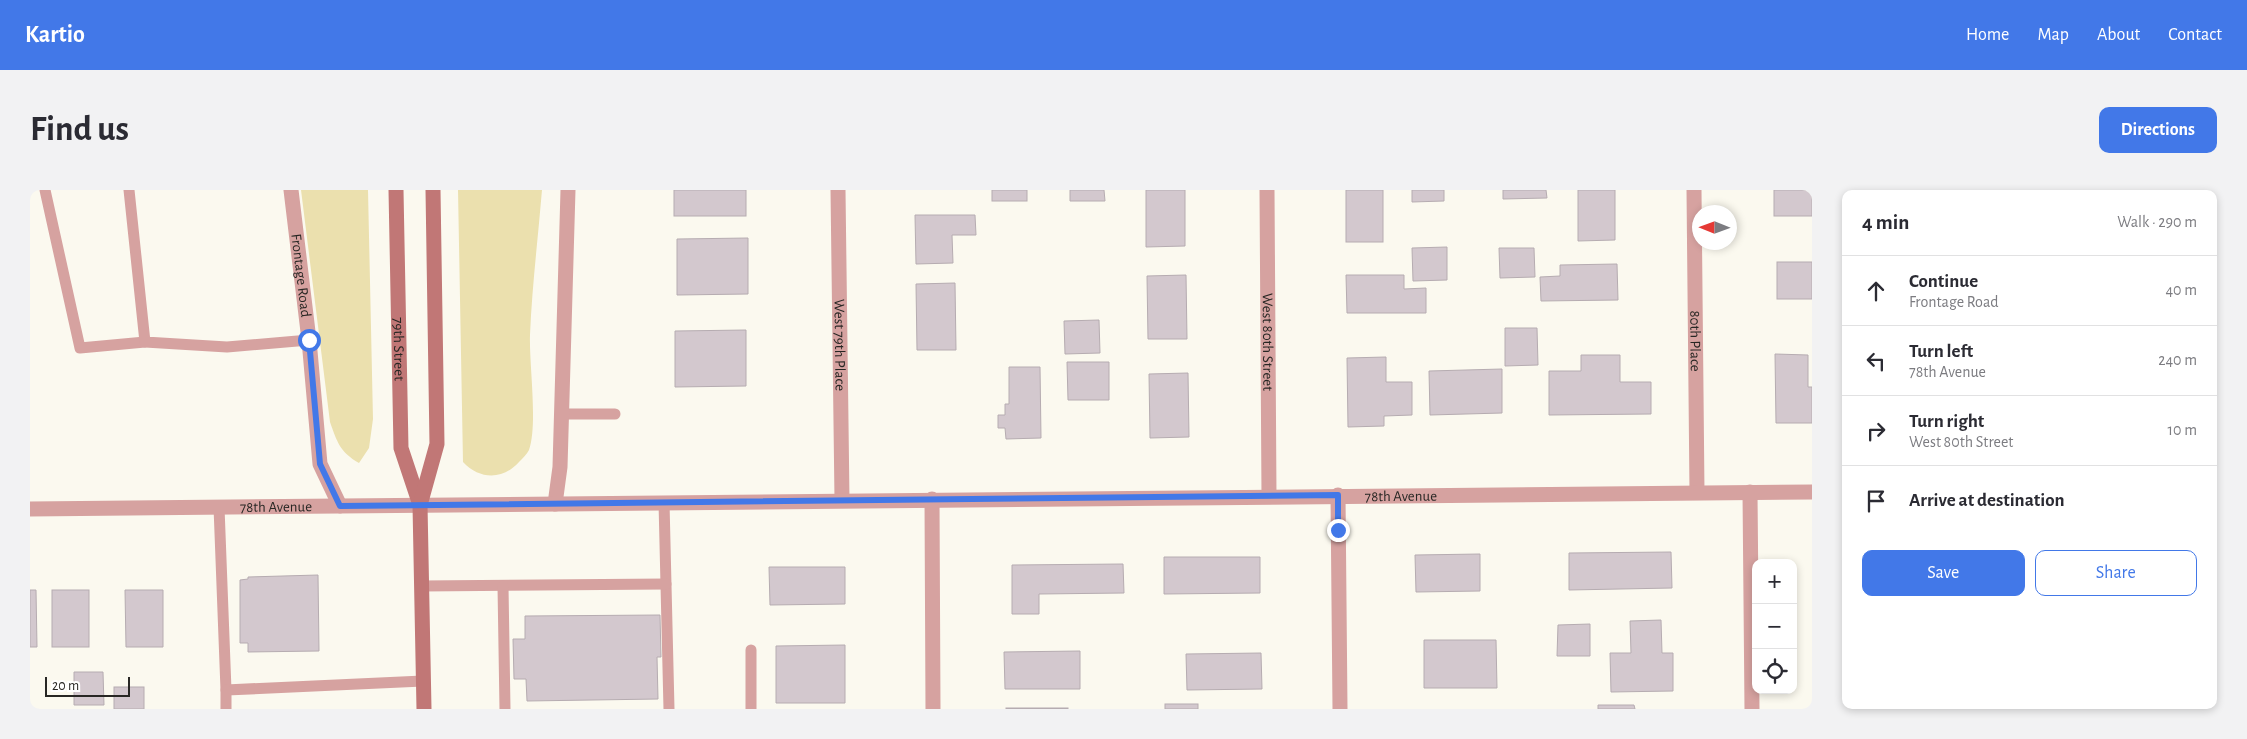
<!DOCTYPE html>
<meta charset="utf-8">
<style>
:root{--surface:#fff;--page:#f2f2f3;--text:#2b2b33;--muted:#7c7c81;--line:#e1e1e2;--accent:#4278e8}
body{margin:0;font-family:"Alegreya Sans",sans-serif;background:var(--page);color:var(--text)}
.controls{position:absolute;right:15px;bottom:15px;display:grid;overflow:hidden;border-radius:10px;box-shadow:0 2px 8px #0003}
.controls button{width:45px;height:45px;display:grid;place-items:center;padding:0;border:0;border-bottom:1px solid var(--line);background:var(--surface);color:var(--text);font:25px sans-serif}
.compass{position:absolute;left:1662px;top:15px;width:45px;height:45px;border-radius:50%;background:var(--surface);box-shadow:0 2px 8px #0003;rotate:271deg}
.scale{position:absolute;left:15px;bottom:12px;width:85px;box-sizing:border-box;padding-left:5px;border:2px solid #282724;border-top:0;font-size:14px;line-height:18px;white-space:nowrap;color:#282724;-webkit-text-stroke:4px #fff;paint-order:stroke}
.stop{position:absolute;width:15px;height:15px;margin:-11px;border:4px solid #4278e8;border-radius:50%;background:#fff}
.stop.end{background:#4278e8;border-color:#fff;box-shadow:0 1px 5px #0008}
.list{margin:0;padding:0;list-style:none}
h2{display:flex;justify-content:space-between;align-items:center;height:65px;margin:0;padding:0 20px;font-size:21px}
h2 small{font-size:16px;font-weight:400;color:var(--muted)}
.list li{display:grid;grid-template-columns:32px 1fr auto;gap:15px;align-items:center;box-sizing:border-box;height:70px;padding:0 20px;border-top:1px solid var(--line)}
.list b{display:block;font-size:19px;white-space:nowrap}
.list p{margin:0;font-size:16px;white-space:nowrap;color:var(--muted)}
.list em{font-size:16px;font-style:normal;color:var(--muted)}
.actions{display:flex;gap:10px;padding:15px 20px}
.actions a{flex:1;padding:11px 0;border:1px solid var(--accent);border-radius:10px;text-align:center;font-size:18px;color:var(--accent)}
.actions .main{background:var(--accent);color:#fff}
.icon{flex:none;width:28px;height:28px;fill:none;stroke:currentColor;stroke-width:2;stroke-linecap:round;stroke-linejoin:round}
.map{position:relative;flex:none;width:1782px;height:519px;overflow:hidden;border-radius:10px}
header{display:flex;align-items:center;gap:30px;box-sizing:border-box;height:70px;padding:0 25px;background:var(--accent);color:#fff}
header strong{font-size:24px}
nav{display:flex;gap:28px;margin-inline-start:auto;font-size:18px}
.intro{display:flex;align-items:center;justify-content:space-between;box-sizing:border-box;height:120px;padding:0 30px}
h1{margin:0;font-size:35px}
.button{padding:12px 22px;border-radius:10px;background:var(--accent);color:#fff;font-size:18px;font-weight:700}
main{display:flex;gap:30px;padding:0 30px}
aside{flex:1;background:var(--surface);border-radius:10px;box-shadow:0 2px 8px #0003}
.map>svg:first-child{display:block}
.green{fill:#ebe0ae}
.building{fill:#d3c8ce;stroke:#b6acb1}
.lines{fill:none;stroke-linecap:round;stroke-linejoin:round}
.service{stroke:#d6a2a0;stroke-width:11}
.minor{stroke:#d6a2a0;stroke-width:15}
.secondary{stroke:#c17776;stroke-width:15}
.route{stroke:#4278e8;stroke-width:6}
.labels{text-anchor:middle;stroke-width:4.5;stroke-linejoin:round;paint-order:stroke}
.street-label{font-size:15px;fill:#282724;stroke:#fff}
</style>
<header>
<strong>Kartio</strong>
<nav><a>Home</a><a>Map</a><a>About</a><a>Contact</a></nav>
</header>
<div class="intro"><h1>Find us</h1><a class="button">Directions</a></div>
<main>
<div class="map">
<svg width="1782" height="519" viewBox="0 0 1782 519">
<rect width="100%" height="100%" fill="#fbf9ef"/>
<g class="green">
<path d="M271,0H338L343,229L339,258L329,273C310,262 307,252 300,232Z"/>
<path d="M428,0H512C508,48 502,97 500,145C499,175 508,234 499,260C497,264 493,268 489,272C473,290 450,290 433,272Z"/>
</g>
<g class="building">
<rect x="644" y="0" width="72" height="26"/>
<rect x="962" y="0" width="35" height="11"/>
<polygon points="1040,0 1074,0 1075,11 1040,11"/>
<polygon points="1116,0 1155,0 1155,56 1116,57"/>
<rect x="1316" y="0" width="37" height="52"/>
<polygon points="1382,0 1414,0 1414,11 1382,12"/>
<polygon points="1473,0 1516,0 1517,8 1473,9"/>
<polygon points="1548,0 1585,0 1585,50 1548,51"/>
<rect x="1744" y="0" width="38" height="26"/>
<polygon points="885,25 945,25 946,45 922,45 923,73 886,74"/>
<polygon points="718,48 718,104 647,105 647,49"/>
<polygon points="1417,57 1417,90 1383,91 1382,58"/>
<polygon points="1469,58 1504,58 1505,87 1470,88"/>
<rect x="1747" y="72" width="35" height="37"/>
<polygon points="1587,74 1588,110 1511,111 1510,87 1530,86 1530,75"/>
<polygon points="1156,85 1157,149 1118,149 1117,86"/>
<polygon points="1316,85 1374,85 1374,99 1396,98 1396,123 1317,123"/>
<polygon points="925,93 926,160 887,160 886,94"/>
<polygon points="1069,130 1070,163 1035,164 1034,131"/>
<polygon points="1475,138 1507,138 1508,175 1475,176"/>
<polygon points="716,140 716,196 645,197 645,141"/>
<polygon points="1745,164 1778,165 1778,197 1782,197 1782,233 1746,233"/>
<polygon points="1551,165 1590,165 1590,192 1621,192 1621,224 1519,225 1519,181 1551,181"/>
<polygon points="1356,167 1356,192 1382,192 1382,225 1354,226 1354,236 1318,237 1317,168"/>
<polygon points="1037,172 1079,172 1079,210 1038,210"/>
<polygon points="979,177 1010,177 1011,248 976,249 975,238 968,238 968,225 975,225 975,214 979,214"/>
<polygon points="1472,179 1472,223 1400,225 1399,181"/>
<polygon points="1158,183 1159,247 1120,248 1119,184"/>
<polygon points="1641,362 1642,398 1539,400 1539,363"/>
<polygon points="1450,364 1450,401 1386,402 1385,365"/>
<polygon points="1134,367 1230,367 1230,403 1134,404"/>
<polygon points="1093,374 1094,403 1009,404 1009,424 982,424 982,375"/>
<polygon points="739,377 815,377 815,414 740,415"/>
<polygon points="288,385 289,461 218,462 218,453 210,453 210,390 218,389 218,387"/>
<polygon points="0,400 6,400 7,457 0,457"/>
<rect x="22" y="400" width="37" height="57"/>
<polygon points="95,400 133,400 133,457 96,457"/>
<polygon points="630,425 631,467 627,467 628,509 497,511 496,489 484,489 483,449 495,449 495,426"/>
<polygon points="1631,430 1632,463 1643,463 1643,501 1581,502 1580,463 1601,463 1600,431"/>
<polygon points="1560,434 1560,466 1527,466 1528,435"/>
<polygon points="1394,450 1466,450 1467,498 1394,498"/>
<polygon points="815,455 815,513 746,513 746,456"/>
<polygon points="1050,461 1050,499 975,499 974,462"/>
<polygon points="1231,463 1232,499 1157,500 1156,464"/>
<polygon points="44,482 73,482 74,515 44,515"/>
<rect x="84" y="497" width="30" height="22"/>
<rect x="1135" y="514" width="33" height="5"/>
<polygon points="1568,515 1604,515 1605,519 1568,519"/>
<rect x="976" y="518" width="62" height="1"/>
</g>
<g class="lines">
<g class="service">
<polyline points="15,0 50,158 115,152"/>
<polyline points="99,0 115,152 197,157 279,150"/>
<polyline points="531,224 585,224"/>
<polyline points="634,312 639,519"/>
<polyline points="189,317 196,500 393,491"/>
<polyline points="392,396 636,394"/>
<polyline points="473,396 475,519"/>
<polyline points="721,460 721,519"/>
<polyline points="196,519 196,500"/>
</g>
<g class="minor">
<path id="s1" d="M261,0L279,150L290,274L310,316"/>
<path id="s2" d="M808,0L812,310"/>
<path id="s3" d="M1237,0L1239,306"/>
<path id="s4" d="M1664,0L1667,302"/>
<polyline points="1720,302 1722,519"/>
<polyline points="1308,305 1310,519"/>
<polyline points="902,309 903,519"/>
<polyline points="525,314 530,277 538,0"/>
<path id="s5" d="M0,319L1782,302"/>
</g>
<g class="secondary">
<path id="s6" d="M366,0L371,258L390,315"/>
<polyline points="394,519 390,315 407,254 403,0"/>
</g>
</g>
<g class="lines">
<polyline class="route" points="279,150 290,274 310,316 1308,305 1308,340"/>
</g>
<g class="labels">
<g class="street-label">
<text dy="5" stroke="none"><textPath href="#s1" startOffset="86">Frontage Road</textPath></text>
<text dy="5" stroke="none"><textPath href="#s4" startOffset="151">80th Place</textPath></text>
<text dy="5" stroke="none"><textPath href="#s3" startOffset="152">West 80th Street</textPath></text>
<text dy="5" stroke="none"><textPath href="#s2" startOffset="155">West 79th Place</textPath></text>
<text dy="5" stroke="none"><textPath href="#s6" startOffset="159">79th Street</textPath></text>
<text dy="5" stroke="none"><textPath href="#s5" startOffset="1371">78th Avenue</textPath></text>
<text dy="5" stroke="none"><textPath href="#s5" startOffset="246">78th Avenue</textPath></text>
</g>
</g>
</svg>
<div class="controls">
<button>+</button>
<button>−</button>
<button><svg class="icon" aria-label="locate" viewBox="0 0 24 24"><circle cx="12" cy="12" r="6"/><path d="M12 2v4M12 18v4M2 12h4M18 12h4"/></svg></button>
</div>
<svg class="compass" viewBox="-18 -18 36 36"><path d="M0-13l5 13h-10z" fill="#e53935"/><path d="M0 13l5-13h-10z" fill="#7c7c81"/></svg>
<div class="scale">20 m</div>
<div class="stop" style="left:279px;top:150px"></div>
<div class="stop end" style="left:1308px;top:340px"></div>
</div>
<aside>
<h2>4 min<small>Walk · 290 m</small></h2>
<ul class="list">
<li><svg class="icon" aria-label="ahead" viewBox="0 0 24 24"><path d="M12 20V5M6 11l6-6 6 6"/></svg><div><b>Continue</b><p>Frontage Road</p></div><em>40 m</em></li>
<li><svg class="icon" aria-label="left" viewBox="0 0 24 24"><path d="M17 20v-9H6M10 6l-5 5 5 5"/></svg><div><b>Turn left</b><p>78th Avenue</p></div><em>240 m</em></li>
<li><svg class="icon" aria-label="right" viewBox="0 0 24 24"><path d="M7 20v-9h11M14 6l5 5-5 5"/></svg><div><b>Turn right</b><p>West 80th Street</p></div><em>10 m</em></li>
<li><svg class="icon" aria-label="arrive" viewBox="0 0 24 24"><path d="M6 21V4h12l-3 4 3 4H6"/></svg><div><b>Arrive at destination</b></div></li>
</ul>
<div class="actions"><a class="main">Save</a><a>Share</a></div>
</aside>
</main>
